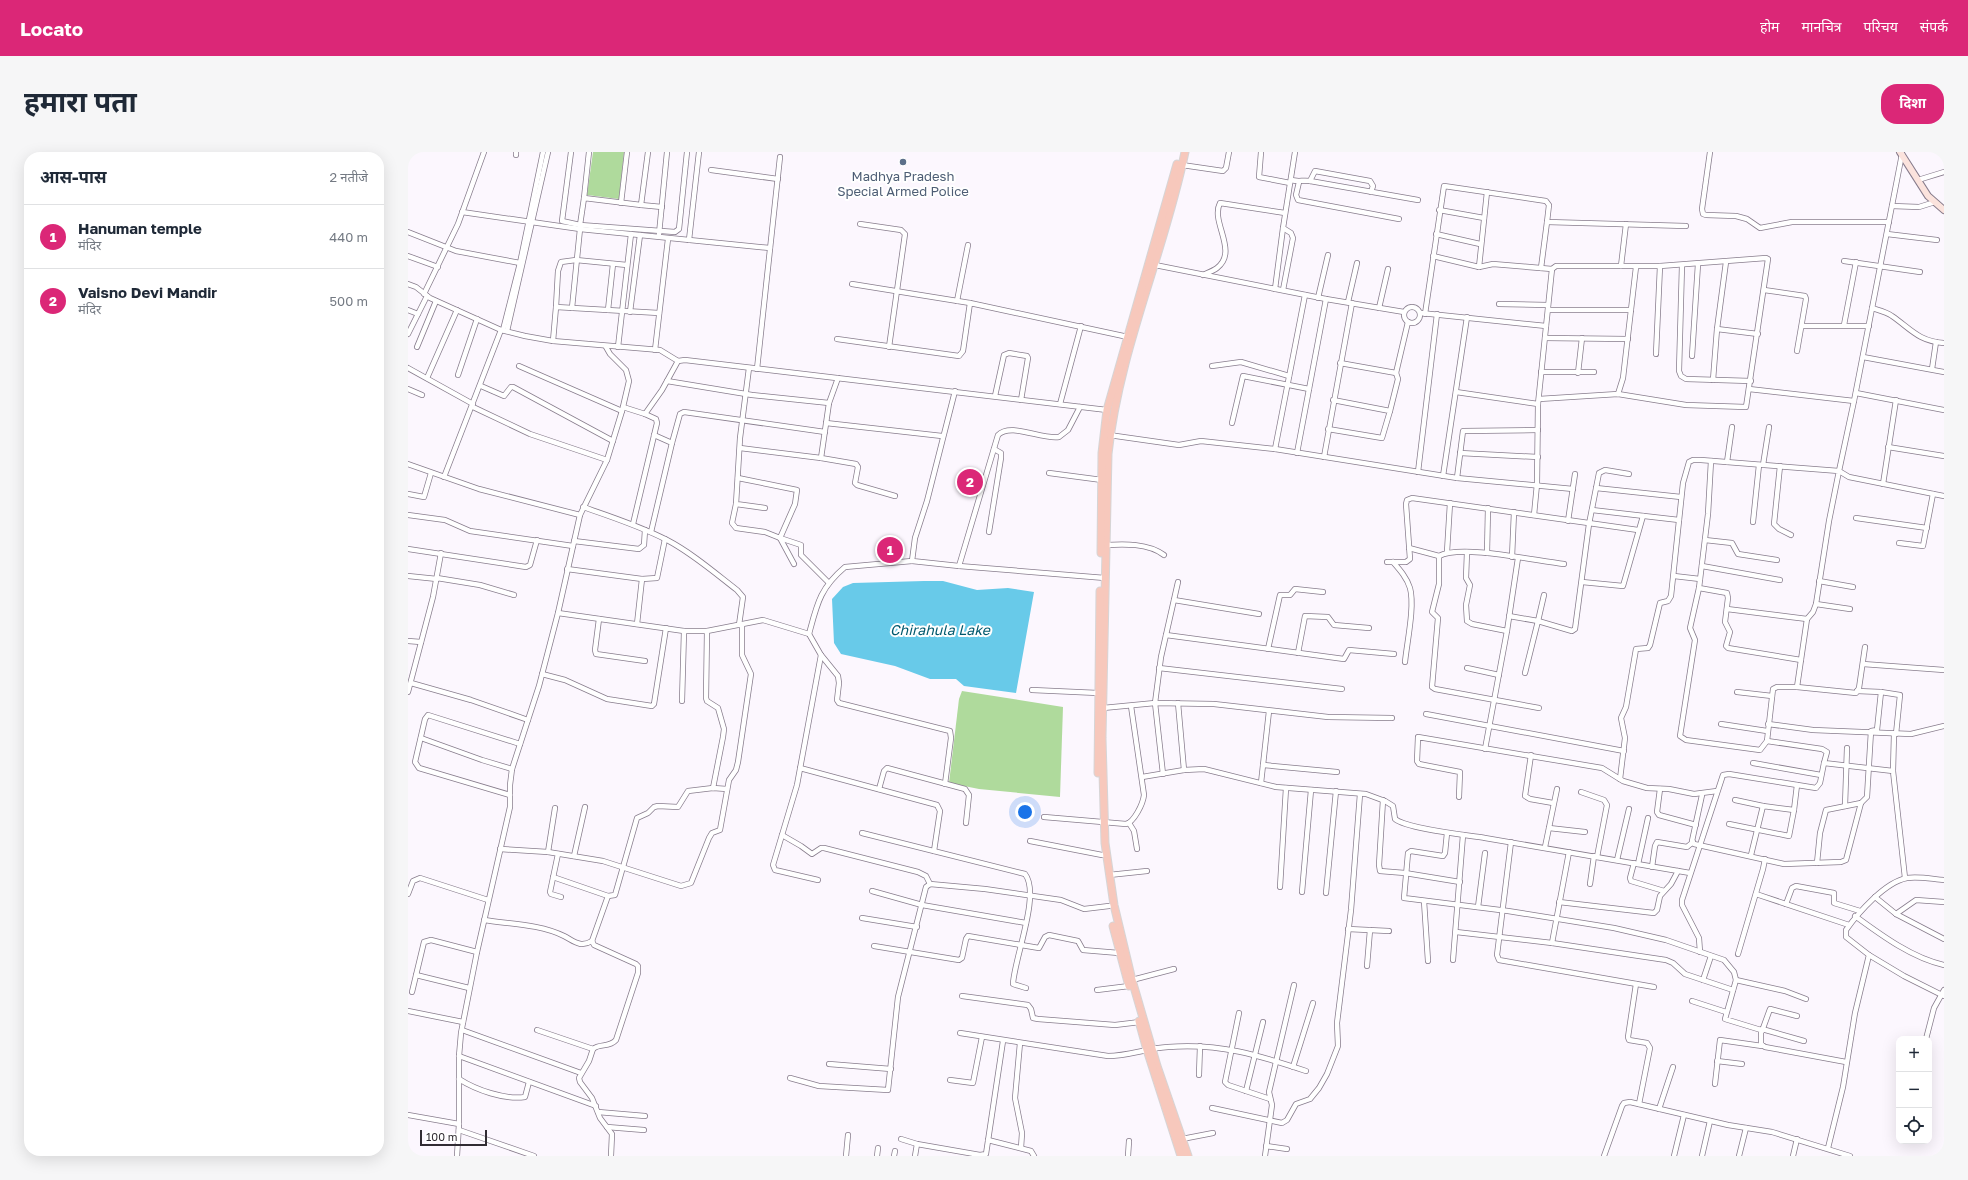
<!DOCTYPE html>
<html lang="hi">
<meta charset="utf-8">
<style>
:root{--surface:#fff;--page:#f6f6f7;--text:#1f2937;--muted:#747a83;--line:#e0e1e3;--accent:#db2777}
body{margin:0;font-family:"Golos Text","Noto Sans Devanagari",sans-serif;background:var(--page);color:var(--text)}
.controls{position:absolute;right:12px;bottom:12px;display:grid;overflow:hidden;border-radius:8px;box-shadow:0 4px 16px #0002}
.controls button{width:36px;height:36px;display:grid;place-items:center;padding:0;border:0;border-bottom:1px solid var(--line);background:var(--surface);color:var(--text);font:20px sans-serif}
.scale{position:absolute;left:12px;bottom:10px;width:67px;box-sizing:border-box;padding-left:4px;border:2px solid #312c33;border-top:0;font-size:11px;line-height:14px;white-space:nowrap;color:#312c33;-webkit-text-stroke:3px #fff;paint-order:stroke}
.you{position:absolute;left:617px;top:660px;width:14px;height:14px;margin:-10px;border:3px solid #fff;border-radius:50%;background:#1a73e8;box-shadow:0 0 0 6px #1a73e833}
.badge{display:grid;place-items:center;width:26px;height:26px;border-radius:50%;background:var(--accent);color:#fff;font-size:13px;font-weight:700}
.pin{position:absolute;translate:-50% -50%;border:2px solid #fff;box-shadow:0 1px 4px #0006}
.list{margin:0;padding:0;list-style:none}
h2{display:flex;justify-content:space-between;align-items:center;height:52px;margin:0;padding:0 16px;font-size:17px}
h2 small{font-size:13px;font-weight:400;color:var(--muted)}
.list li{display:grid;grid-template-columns:26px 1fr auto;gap:12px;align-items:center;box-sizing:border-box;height:64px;padding:0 16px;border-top:1px solid var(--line)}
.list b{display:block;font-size:15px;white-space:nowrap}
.list p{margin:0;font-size:13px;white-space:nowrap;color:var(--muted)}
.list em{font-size:13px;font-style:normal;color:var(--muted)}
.icon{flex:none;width:22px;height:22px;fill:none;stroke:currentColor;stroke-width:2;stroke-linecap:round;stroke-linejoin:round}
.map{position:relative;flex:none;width:1536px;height:1004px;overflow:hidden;border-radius:16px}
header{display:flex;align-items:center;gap:24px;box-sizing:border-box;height:56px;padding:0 20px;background:var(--accent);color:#fff}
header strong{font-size:19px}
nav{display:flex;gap:22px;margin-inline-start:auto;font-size:14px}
.intro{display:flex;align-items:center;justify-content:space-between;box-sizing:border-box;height:96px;padding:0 24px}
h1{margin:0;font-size:28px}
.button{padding:10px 18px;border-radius:16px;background:var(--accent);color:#fff;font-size:14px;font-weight:700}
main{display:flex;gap:24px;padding:0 24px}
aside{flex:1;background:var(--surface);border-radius:16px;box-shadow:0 4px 16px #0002}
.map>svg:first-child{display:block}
.green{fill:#afda9c}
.water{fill:#68cae9}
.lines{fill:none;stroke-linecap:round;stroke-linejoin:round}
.minor-casing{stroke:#887d8d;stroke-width:6}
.secondary-casing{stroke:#887d8d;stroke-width:8}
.primary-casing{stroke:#d6d5d6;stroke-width:9}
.minor{stroke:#fff;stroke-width:4.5}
.secondary{stroke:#fbe3dd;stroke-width:6}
.primary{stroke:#f7c8bc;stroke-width:7}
.service-dot{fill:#5c6f8a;stroke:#fff;stroke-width:1.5}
.labels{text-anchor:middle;stroke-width:4;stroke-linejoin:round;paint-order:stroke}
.service-label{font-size:13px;fill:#4e5e75;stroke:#fff}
.water-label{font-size:14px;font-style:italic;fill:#00596e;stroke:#fff}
</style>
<header>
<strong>Locato</strong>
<nav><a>होम</a><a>मानचित्र</a><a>परिचय</a><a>संपर्क</a></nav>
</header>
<div class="intro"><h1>हमारा पता</h1><a class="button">दिशा</a></div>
<main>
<aside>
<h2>आस-पास<small>2 नतीजे</small></h2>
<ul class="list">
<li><span class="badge">1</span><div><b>Hanuman temple</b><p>मंदिर</p></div><em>440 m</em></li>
<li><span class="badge">2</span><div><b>Vaisno Devi Mandir</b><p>मंदिर</p></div><em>500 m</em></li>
</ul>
</aside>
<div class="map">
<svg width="1536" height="1004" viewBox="0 0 1536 1004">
<rect width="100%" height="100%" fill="#fcf7fe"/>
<g class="green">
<polygon points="185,0 216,0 211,47 179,43"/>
<polygon points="554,539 655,555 652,645 571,637 541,631 551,547"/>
</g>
<polygon class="water" points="516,429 535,429 569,438 600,436 626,440 608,541 556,534 548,527 522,527 487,514 433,502 426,491 424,447 435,435 445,431"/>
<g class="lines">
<defs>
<g id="minor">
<polyline points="163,0 154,69 172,73 267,80 271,77 279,0"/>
<polyline points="853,0 851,25 882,31"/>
<polyline points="1302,0 1294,57 1295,62 1298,63 1328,64 1339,67 1352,76 1384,70 1481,70"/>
<polyline points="1494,2 1446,249 1431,319 1441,325 1536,344"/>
<polyline points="108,3 108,0"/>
<polyline points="774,13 815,19 818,16 821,0"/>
<polyline points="303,18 370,27"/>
<path d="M883,28C890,30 895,28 902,29L1010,48"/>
<polyline points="1510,28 1536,20"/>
<polyline points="902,29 907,19 962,29 965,34 963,40"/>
<polyline points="891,30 888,43 890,48 991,67"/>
<polyline points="176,46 181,0"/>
<polyline points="213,51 219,0"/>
<polyline points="233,53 254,55"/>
<polyline points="1484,54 1511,55 1527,50"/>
<polyline points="1031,58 1076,66"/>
<polyline points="54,60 172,77 362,96"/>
<polyline points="452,72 493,78 497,82 481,195"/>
<polyline points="172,73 176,46 233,53 240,0"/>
<polyline points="0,80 48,99 112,111"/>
<polyline points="251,82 259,0"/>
<polyline points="1028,82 1072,92"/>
<polyline points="1479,82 1529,88"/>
<polyline points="281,88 291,0"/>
<polyline points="0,104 30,115"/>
<polyline points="1025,104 1071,115 1085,112 1144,117 1148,114 1252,114 1358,106 1360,107 1338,255 1278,253 1210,242 1131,247"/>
<polyline points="1436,109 1512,120"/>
<polyline points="747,113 918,147 996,160"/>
<polyline points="1274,113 1271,219 1273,224 1278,227 1343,229"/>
<polyline points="1213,114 1218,72"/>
<polyline points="1071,115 1079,40"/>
<polyline points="1133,116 1139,70"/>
<path d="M795,123C799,121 805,119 809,116C831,99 802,70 812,51L877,61"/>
<polyline points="0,132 8,135 22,146 93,178 117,184 145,189 252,198 270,209 277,208 699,258"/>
<polyline points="444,132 562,151"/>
<polyline points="867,137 875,76"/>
<polyline points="875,138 885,86 883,81 875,76 887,0"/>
<polyline points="1356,138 1397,144 1398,147 1389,199"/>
<polyline points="16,142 50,72 76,0"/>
<polyline points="910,146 920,103"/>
<polyline points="549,149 560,93"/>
<polyline points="940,150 949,111"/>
<polyline points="1091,152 1140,153"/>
<circle cx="1004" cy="163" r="8"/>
<polyline points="148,155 150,119 153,110 168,108 219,113"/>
<polyline points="164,156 172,77"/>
<polyline points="971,156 980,117"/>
<path d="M1464,156C1470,158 1479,160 1484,164C1503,177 1510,189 1536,191"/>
<polyline points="0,158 10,162"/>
<polyline points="200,158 205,112"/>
<polyline points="1140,158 1223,158"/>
<polyline points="222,160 232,83"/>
<polyline points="1013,161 1138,174"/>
<polyline points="1017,162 1036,34 1138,49 1141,53 1139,70 1278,74"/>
<polyline points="1436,173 1448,110"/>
<polyline points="1394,174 1461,174"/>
<polyline points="1309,177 1350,182"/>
<polyline points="95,178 112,111 135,0"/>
<polyline points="99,179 140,0"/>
<polyline points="0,182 19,144"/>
<polyline points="1137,186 1220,187"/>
<polyline points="429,187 551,204 555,199 562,151 720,185"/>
<polyline points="145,189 148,155 251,161"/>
<polyline points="9,195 28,149"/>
<polyline points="210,195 223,82"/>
<polyline points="247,198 260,87"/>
<polyline points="1248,202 1252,114"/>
<polyline points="1284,204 1290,112"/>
<polyline points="1455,205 1536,220"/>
<polyline points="932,211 988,221 1000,170"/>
<polyline points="111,214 214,259"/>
<polyline points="804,214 833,210 881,224"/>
<polyline points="0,216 65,252"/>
<polyline points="341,216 332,286 328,352 357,356"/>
<polyline points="349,217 372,5"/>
<polyline points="1524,217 1528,190"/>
<polyline points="1133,220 1186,220"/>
<polyline points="1170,221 1174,186"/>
<polyline points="50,223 69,167"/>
<polyline points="19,226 49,158"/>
<polyline points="430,226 421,251 413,306 448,312 450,315 447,331 449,333 487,344"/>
<polyline points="1305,228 1309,177 1318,110"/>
<polyline points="259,229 344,243 421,251"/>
<polyline points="73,234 96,244 103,235 105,235 205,289"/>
<polyline points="0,237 14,243"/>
<polyline points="1341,237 1446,249"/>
<polyline points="547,239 519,349 507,386 504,409 551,414 697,426"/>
<polyline points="1048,240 1130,252"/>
<polyline points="1448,241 1536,258"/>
<polyline points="1210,242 1215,226 1228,115"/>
<polyline points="587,244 596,203 601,201 619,204 620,206 613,248"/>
<polyline points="652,252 673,174"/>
<polyline points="65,255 122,282 199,308"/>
<polyline points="215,255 237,262 254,238 270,209"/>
<polyline points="982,259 990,227 988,221"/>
<polyline points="418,271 534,284"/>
<polyline points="824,271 835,224 901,237"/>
<polyline points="920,277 974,286 982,259 925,248"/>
<polyline points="701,283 771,293 793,289 867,297 1049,326 1165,337"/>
<polyline points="264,291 272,262 276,260 417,280"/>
<polyline points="1480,295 1536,304"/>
<polyline points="332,296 413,306"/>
<polyline points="867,297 897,143"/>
<polyline points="889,301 918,147"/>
<polyline points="1052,301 1130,305"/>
<polyline points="916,305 944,151"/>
<polyline points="1303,309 1300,362 1291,436 1319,441 1320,446 1317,470 1322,480 1318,494 1320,496 1393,508"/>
<polyline points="1319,310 1324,275"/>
<polyline points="0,312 71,337 172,363"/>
<polyline points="1355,313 1361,275"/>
<polyline points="1372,314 1366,372 1371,377 1383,383"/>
<polyline points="1010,320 1029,162"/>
<polyline points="641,321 694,328"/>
<polyline points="1035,324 1059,165"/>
<polyline points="36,325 93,178"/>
<polyline points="1049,326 1055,279 1130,278"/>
<polyline points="1475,332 1488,248"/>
<polyline points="1188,336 1273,345"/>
<polyline points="0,342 16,345 23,321"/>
<polyline points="328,352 324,371 328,376 357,380 372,386 387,352 389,338 330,326"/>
<path d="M175,355C204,365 232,374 259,388C284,401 307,421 329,438L335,445L331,473"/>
<polyline points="1184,358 1271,368"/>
<polyline points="0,363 37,368 62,379 165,394"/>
<polyline points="1126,363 1129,332 1130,252 1144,117"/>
<polyline points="1448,366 1519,376"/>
<polyline points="1160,369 1167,322"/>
<polyline points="1345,370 1351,313"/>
<polyline points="225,372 249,271 248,267 237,262"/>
<polyline points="243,380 264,291 246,283"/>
<polyline points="581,380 593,306 593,301 586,297"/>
<polyline points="372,386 393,393 393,403 421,431"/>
<polyline points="372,386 386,412"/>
<polyline points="1297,388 1324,391 1330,402 1369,408"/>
<polyline points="166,389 231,397 236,393 237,378"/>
<polyline points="1491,391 1515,394 1525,342"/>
<path d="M698,393C716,392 740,391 756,403"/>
<path d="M1001,396L1031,404C1053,392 1128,409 1156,412"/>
<polyline points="0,397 118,415 122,413 129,388"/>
<polyline points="1039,400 1042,351"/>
<polyline points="1059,400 1058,426 1062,433 1058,453 1059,469 1064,472 1099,479"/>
<polyline points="1079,401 1080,356"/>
<polyline points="1031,404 1031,432 1024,460 1030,466 1024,535 1027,537 1131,556"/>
<polyline points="1104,405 1106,360"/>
<polyline points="979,410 998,410 1002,407 998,352 999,348 1004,346 1230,378"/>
<path d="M985,410C992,418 999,426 1002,436C1007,454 999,490 997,510"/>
<path d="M551,414L590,283C603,270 634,288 651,285L660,278L672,255"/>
<polyline points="1294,414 1372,428"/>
<polyline points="159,417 234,427 229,472"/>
<polyline points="0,424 29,427"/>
<polyline points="1266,424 1292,427"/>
<polyline points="29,426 72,433 106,443"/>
<polyline points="234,427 249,426 257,387"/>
<polyline points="1411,429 1445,435"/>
<polyline points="1174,430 1215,434 1235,364"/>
<polyline points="766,448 851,462"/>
<polyline points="1408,452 1442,457"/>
<polyline points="1319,457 1399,467"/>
<polyline points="150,461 276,479 299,479 355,468 401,482 413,503 430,524 431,531 429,548 431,551 542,579 543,586 537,632"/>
<polyline points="1101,464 1130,469 1136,443"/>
<polyline points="191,467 187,498 188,502 237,509"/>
<polyline points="299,479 298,546 299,549 310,556 316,577 315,585 305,636"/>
<path d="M401,482C409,452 412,436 437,415L504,409"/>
<polyline points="758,483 936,507 941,498 986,502"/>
<polyline points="0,489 13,490"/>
<polyline points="860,497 872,443 882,443 887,437 915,440"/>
<polyline points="890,501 897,464 920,465 926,473 961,476"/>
<polyline points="1455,512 1536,518"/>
<polyline points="751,516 934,537"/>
<polyline points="1059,516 1091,523"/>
<polyline points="1117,521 1130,469 1164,479 1167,477 1181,372 1191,321 1197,318 1221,322"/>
<polyline points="134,522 157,528 199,547 244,554 246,552 258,476"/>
<polyline points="3,531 63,548 120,568"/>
<polyline points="1389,535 1448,541 1451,536 1457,495"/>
<polyline points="624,538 690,541"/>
<polyline points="0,540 25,445 33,401"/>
<polyline points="1329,540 1364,544"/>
<polyline points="1473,540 1492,543 1488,582"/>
<polyline points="274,549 276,479"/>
<polyline points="770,551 776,618"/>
<polyline points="695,556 747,551 753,505 770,430"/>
<polyline points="1018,562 1216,599"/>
<polyline points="1313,572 1359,579"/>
<polyline points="1360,572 1405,578 1503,582 1536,574"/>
<polyline points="13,586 74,608 104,617"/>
<polyline points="1359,589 1414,597 1419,600 1416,611 1485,619 1497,726"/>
<polyline points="1077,597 1099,479 1110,406"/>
<polyline points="1123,603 1117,644 1122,647 1145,651"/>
<polyline points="1345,611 1413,623"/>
<polyline points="855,613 929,620"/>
<polyline points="392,616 529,653 532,659 526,699"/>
<polyline points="1485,619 1486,582"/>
<polyline points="755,622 747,551 806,552 920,565 984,566"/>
<path d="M734,625L776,618L796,617L868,635L958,642L977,649L985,654L987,667C999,677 1059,683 1077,686C1145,697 1213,709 1282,721"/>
<polyline points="1212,627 1217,586 1213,566 1218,555 1228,497 1240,496 1242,493 1252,451 1260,449 1263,444 1275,331 1281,310 1285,308 1293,308 1431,319 1421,369 1408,452 1405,460 1399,467 1389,535 1369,535 1365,537 1359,589 1352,598 1278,588 1272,584 1287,488 1282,476 1291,436"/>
<polyline points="853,631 861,559"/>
<polyline points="471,637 476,619 479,616 557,637 561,643 558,671"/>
<polyline points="1252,637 1249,660 1251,663 1288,673"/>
<polyline points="1173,640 1196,648 1199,653 1189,705"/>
<polyline points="102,643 11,616 7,610 17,567 20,563 112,592"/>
<polyline points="1294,643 1284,689 1286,692 1376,712 1433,710 1438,708 1453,651"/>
<polyline points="1051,645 1052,620 1011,612 1009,609 1010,585 1194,616 1215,629 1239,636 1261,637 1286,642 1309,639"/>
<polyline points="975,648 971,713 972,719 997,721 1052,730"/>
<polyline points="1327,648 1355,654"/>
<polyline points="1437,654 1439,596"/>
<path d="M636,665L718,672C726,670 735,652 736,643L723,554"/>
<polyline points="721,671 726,679 729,697"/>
<polyline points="1321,672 1381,684 1386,658"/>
<polyline points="1141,676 1177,680"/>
<path d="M454,681L617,722C633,742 606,807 605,832L618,836"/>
<polyline points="1039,681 1037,701 1035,704 1003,699 1000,701 996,746 1100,759 1206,776 1258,788 1316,808 1326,820 1328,828 1317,867 1353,878 1353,892 1357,895 1438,910"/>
<polyline points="374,683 393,694 404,702 413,696 416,696 510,720 518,724 522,732"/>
<polyline points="622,689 694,703"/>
<polyline points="1103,690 1089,803 1091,808 1246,835"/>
<polyline points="1137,695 1149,637"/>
<polyline points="92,697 140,700 195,709 273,734 283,731 301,686 304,681 312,678 321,628 328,618 330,610 343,522 334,503 334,473"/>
<polyline points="140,700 147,656"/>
<polyline points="150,702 142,740 143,742 153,745"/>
<polyline points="1343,703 1355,654 1386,658 1389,633"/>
<polyline points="166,704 177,655"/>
<polyline points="1209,708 1221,657"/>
<polyline points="1226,711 1222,726 1223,729 1256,739"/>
<polyline points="1409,711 1412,681 1418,658 1453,651 1459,645 1463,579 1469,578 1473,540 1449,539"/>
<polyline points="1230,712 1240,666"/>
<polyline points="1244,715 1247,694 1249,690 1279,695 1285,690"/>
<polyline points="701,723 739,719"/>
<polyline points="145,725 200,744 207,743 229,666 240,661 246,655 250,654 270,655 280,639 305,636 319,637"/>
<polyline points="410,728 367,718 365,713 389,633 413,503"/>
<polyline points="1182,732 1186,704"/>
<polyline points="872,735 878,636"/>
<polyline points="464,739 514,753 618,771"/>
<polyline points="894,740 903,638"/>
<polyline points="918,741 928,639"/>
<polyline points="0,742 5,729 12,726 80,748"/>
<polyline points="1348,742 1441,773"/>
<polyline points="1467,745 1488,762 1536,787"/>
<polyline points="1016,749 1020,809"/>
<polyline points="1151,750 1246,761 1249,758 1252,744 1263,732 1270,719"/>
<polyline points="1378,752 1384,736 1388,734 1426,741 1426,751 1452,759"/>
<polyline points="1070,755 1077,701"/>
<polyline points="1488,762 1508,748 1536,750"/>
<path d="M1447,764C1473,783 1504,806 1536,813"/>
<polyline points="454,766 509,775"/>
<path d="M76,768C101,772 132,772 156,784C166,789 172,796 184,789"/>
<polyline points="940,777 981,779"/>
<polyline points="1048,780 1144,791 1258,808 1265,811 1277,822 1325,838"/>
<path d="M184,789L186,793L228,812L230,814V821L208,888C201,896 192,891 185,897L181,909L171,926L172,930L184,946L192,966L204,982L203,1004"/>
<polyline points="184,789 200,744"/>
<polyline points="1144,791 1161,700"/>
<polyline points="466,794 551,808 554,806 558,787 560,784 631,796 637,785 641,783 670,789 675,798 711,801"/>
<polyline points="1292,800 1291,786 1274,753 1274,748 1315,623 1321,622 1408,636 1412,631 1416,611"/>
<polyline points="1330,802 1355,717 1357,707"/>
<polyline points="1461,803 1496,824 1536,844"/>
<polyline points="1045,808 1055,683"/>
<polyline points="959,814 962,778"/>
<polyline points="8,823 61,836"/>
<polyline points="724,828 766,817"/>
<polyline points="1295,828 1303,804"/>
<polyline points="1328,828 1377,839 1398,847"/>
<polyline points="1228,832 1220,885 1221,888 1239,891 1242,896 1231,952"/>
<polyline points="689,838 721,834"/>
<polyline points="4,840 16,790 23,788 69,800"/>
<polyline points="554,844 620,853 623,857 625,866 630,867 707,873 732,870"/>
<polyline points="1284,849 1318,860"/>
<polyline points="0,859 55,870"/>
<polyline points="831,861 817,930 820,933 862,947"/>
<polyline points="1354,877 1396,889"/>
<polyline points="54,878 173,921"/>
<polyline points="129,878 185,897"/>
<polyline points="1354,879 1362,857 1389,864"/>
<path d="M552,881L700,904C720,904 740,896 760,895C812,891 850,903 898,919"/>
<polyline points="1518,887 1526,856 1536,838"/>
<polyline points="612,891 607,946 614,981 613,996"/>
<polyline points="51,904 188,954"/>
<polyline points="1309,909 1334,912"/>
<polyline points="421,912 483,917"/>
<polyline points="885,915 905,851"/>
<polyline points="791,923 792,894"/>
<polyline points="382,926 411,934 480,938 490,845 518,735 522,732 577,737 653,748 676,757 701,754"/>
<path d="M51,927C68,938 97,948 117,945L121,930"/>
<polyline points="542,928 565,931 574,885"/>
<polyline points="1307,932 1312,888 1354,894"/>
<polyline points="838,939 855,870"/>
<polyline points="804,956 874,971 879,968 888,952 902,947 911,936 919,922 930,894 929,871 943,758 952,642"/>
<polyline points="1251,957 1265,915"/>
<polyline points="190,960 237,964"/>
<polyline points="0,963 51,972"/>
<polyline points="199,975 236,978"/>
<polyline points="51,978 126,1004"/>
<polyline points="493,987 509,992 572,1003 578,1002 595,889"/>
<polyline points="774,987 805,981"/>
<polyline points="580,988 623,999 626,1004"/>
<polyline points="858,994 879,997"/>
<path d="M1420,996L1435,935L1447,861L1461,803L1438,785V778C1450,761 1477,730 1499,726C1510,724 1524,727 1536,728"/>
<polyline points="49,1004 51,972 51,904 53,881 69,800 102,655 102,633 104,617 131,534 150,461 172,363 199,308 214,259 221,229 218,218 202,202 198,195"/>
<polyline points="438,1004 440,983"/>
<polyline points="469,1004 470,996"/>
<polyline points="486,1004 487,999"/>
<polyline points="507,1004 509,992"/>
<polyline points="720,1004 721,989"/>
<polyline points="857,1004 864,953 861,940 886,833"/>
<polyline points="1196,1004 1214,954 1216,951 1222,950 1320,973 1364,980 1442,1004"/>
<polyline points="1266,1004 1276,963"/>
<polyline points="1294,1004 1302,969"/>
<polyline points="1331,1004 1338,976"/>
<polyline points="1385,1004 1389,987"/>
</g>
<polyline id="secondary" points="1492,0 1520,44 1536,58"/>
<g id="primary">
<path d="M777,0C756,101 711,198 700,302L694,586L697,691L706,753L724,828L749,914L780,1004"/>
<polyline points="693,401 694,301 699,258 769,12"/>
<polyline points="690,621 692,439"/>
<polyline points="705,774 721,834"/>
<polyline points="731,869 739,898 773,1004"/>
</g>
</defs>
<use href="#minor" class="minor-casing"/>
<use href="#secondary" class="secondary-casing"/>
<use href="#primary" class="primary-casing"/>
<use href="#minor" class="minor"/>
<use href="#secondary" class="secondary"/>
<use href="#primary" class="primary"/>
</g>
<circle class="service-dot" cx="495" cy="10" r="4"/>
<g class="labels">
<g class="service-label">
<text x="495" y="29">Madhya Pradesh<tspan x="495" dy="15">Special Armed Police</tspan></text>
</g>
<g class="water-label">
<text x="532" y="483">Chirahula Lake</text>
</g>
</g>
</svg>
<div class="controls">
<button>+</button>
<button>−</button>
<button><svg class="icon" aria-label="locate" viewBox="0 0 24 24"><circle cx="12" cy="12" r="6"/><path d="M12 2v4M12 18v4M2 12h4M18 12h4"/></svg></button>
</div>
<div class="scale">100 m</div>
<div class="you"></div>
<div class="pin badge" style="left:482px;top:398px">1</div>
<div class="pin badge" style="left:562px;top:330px">2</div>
</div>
</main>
